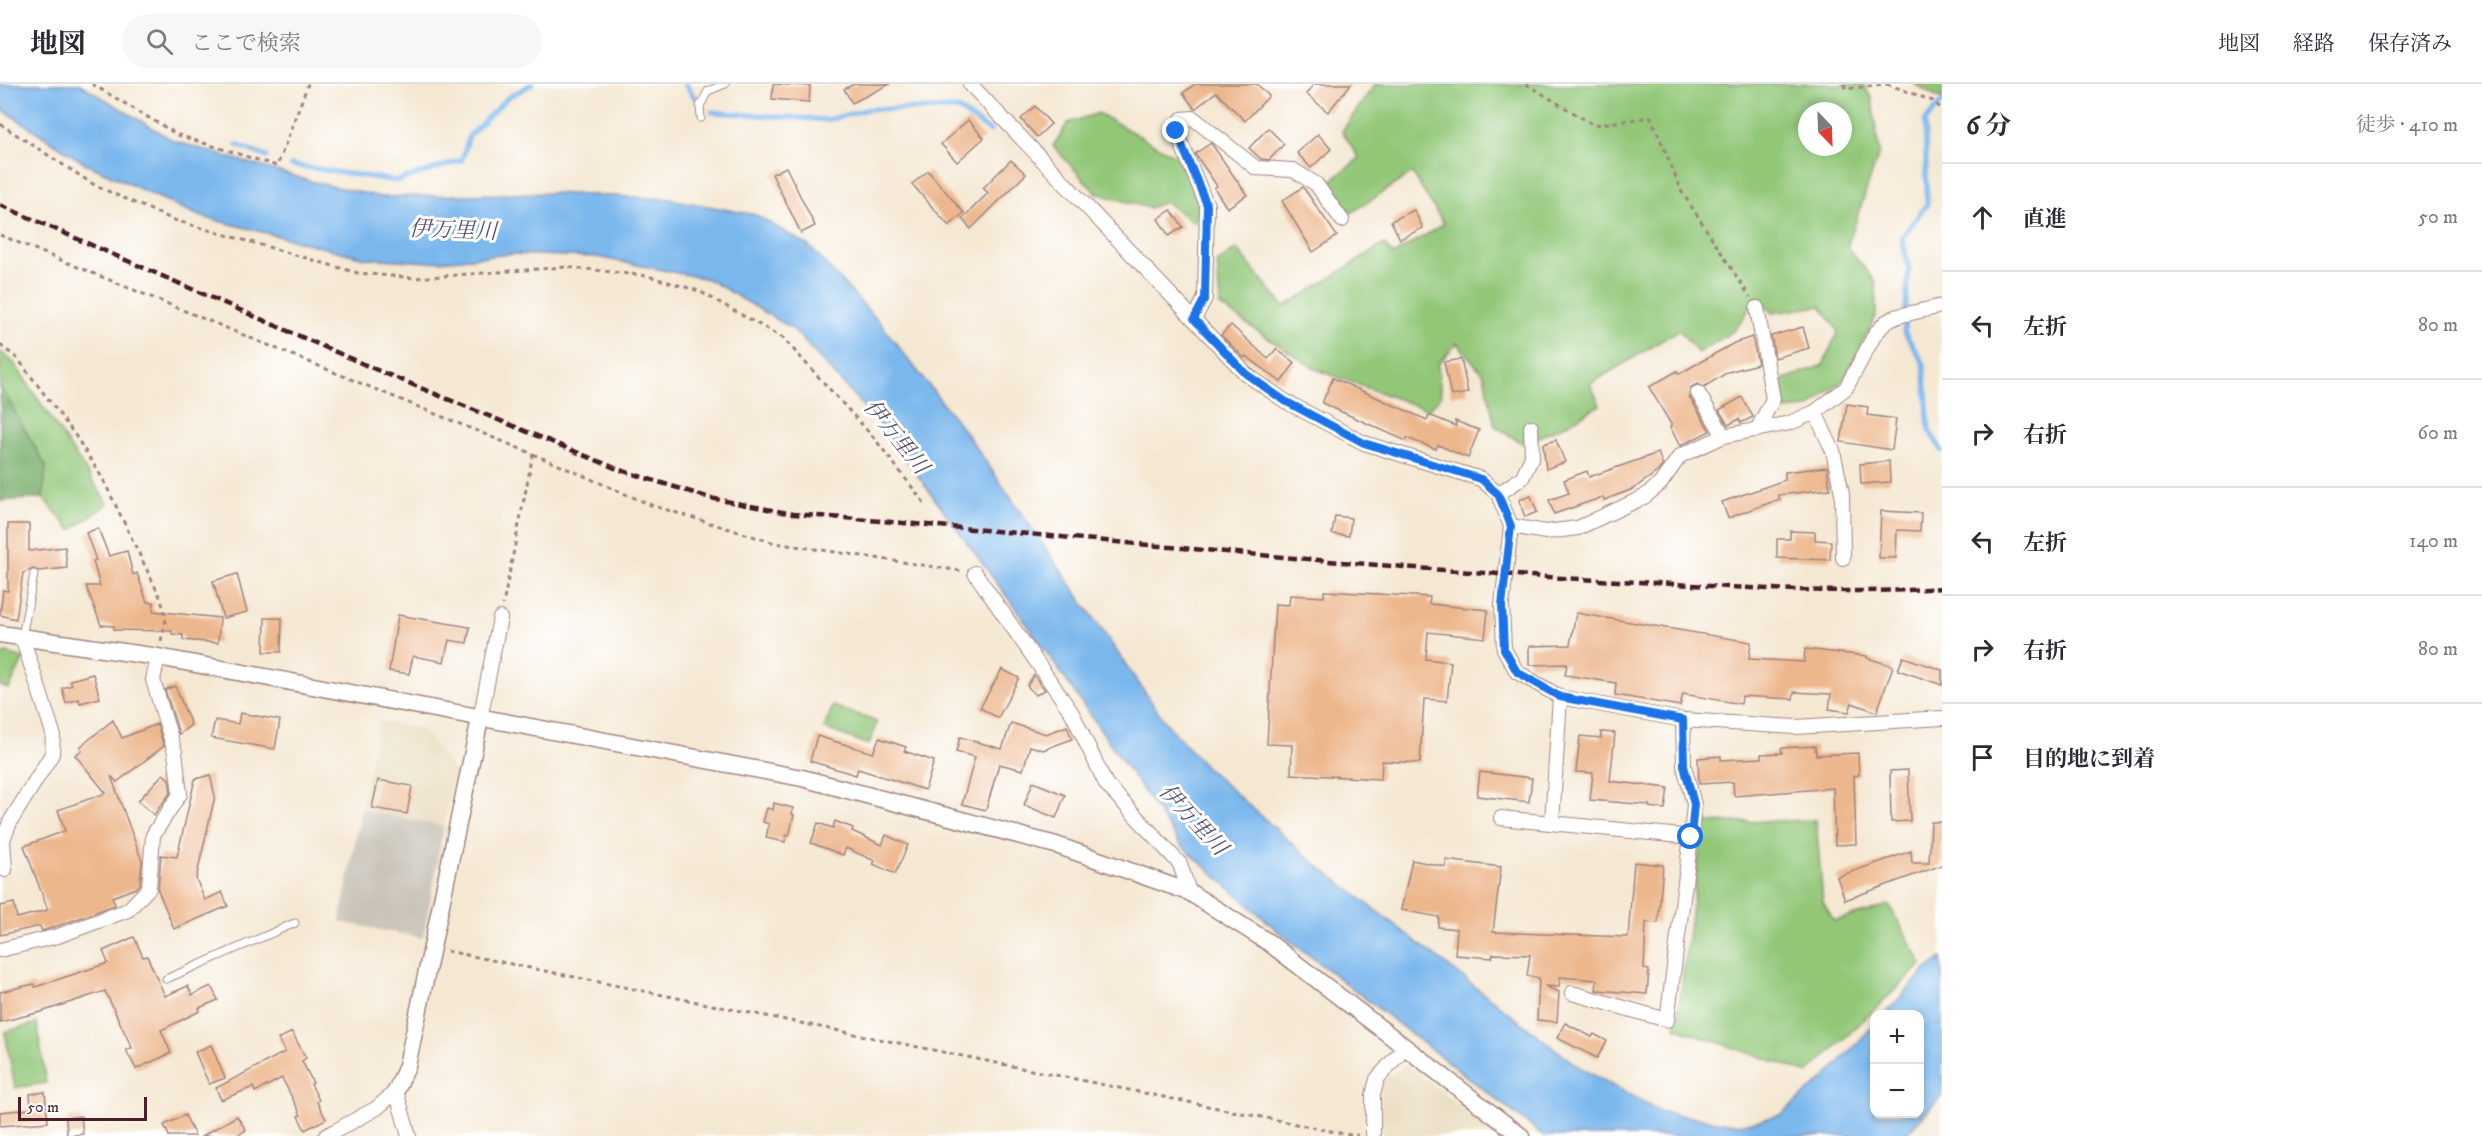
<!DOCTYPE html>
<html lang="ja">
<meta charset="utf-8">
<style>
:root{--surface:#fff;--page:#f7f7f7;--text:#2b2b33;--muted:#7c7c81;--line:#e1e1e2}
body{margin:0;font-family:"IM FELL DW Pica","Noto Serif JP",serif;background:var(--page);color:var(--text)}
.controls{position:absolute;right:18px;bottom:18px;display:grid;overflow:hidden;border-radius:12px;box-shadow:0 3px 9px #0003}
.controls button{width:54px;height:54px;display:grid;place-items:center;padding:0;border:0;border-bottom:2px solid var(--line);background:var(--surface);color:var(--text);font:30px sans-serif}
.compass{position:absolute;left:1798px;top:18px;width:54px;height:54px;border-radius:50%;background:var(--surface);box-shadow:0 3px 9px #0003;rotate:157deg}
.scale{position:absolute;left:18px;bottom:15px;width:129px;box-sizing:border-box;padding-left:6px;border:3px solid #4a1f2b;border-top:0;font-size:16px;line-height:21px;white-space:nowrap;color:#4a1f2b;-webkit-text-stroke:4px #fff;paint-order:stroke}
.stop{position:absolute;width:18px;height:18px;margin:-14px;border:4px solid #1a73e8;border-radius:50%;background:#fff}
.stop.end{background:#1a73e8;border-color:#fff;box-shadow:0 2px 6px #0008}
.list{margin:0;padding:0;list-style:none}
h2{display:flex;justify-content:space-between;align-items:center;height:78px;margin:0;padding:0 24px;font-size:26px}
h2 small{font-size:20px;font-weight:400;color:var(--muted)}
.list li{display:grid;grid-template-columns:39px 1fr auto;gap:18px;align-items:center;box-sizing:border-box;height:108px;padding:0 24px;border-top:2px solid var(--line)}
.list b{display:block;font-size:22px;white-space:nowrap}
.list em{font-size:20px;font-style:normal;color:var(--muted)}
.icon{flex:none;width:33px;height:33px;fill:none;stroke:currentColor;stroke-width:2;stroke-linecap:round;stroke-linejoin:round}
.map{position:relative;flex:none;width:1942px;height:1052px;overflow:hidden}
header{display:flex;align-items:center;gap:36px;box-sizing:border-box;height:84px;padding:0 30px;background:var(--surface);border-bottom:2px solid var(--line)}
header strong{font-size:28px}
nav{display:flex;gap:33px;margin-inline-start:auto;font-size:21px}
.search{width:420px;height:54px;background:var(--page);display:flex;align-items:center;gap:15px;box-sizing:border-box;padding:0 21px;border-radius:33px;color:var(--muted);font-size:22px}
main{display:flex}
aside{flex:1;background:var(--surface)}
.map>svg:first-child{display:block}
.built{fill:#e8d9ba}
.industrial{fill:#c9c3b8}
.green{fill:#92c778;stroke:#6e7352;stroke-width:1.5;fill-rule:evenodd}
.forest{fill:#75ac68;stroke:#60664a;stroke-width:1.5}
.water{fill:#7ab7ed;stroke:#626b8c;stroke-width:1.5}
.lines{fill:none;stroke-linecap:round;stroke-linejoin:round}
.stream{stroke:#7ab7ed;stroke-width:5}
.building{fill:#edb78d}
.service-casing{stroke:#a0847f;stroke-width:9}
.minor-casing{stroke:#a0847f;stroke-width:16}
.tertiary-casing{stroke:#a0847f;stroke-width:19}
.path{stroke:#a0847f;stroke-width:3;stroke-dasharray:4.5 4.5;stroke-linecap:butt}
.service{stroke:#fff;stroke-width:7}
.minor{stroke:#fff;stroke-width:14}
.tertiary{stroke:#fff;stroke-width:16}
.rail{stroke:#4a1f2b;stroke-width:4.5;stroke-dasharray:9 4.5;stroke-linecap:butt}
.route{stroke:#1a73e8;stroke-width:8}
.labels{text-anchor:middle;stroke-width:6;stroke-linejoin:round;paint-order:stroke}
.water-label{font-size:22px;font-style:italic;fill:#5b546f;stroke:#fff}
</style>
<header>
<strong>地図</strong>
<div class="search"><svg class="icon" aria-label="search" viewBox="0 0 24 24"><circle cx="10" cy="10" r="6"/><path d="M15 15l6 6"/></svg>ここで検索</div>
<nav><a>地図</a><a>経路</a><a>保存済み</a></nav>
</header>
<main>
<div class="map">
<svg width="1942" height="1052" viewBox="0 0 1942 1052">
<rect width="100%" height="100%" fill="#fff"/>
<filter id="ink" filterUnits="userSpaceOnUse"><feTurbulence type="fractalNoise" baseFrequency=".0167" numOctaves="2"/><feDisplacementMap in="SourceGraphic" scale="12" xChannelSelector="R" yChannelSelector="G"/><feConvolveMatrix kernelMatrix="1 2 1 2 8 2 1 2 1" color-interpolation-filters="sRGB"/></filter>
<filter id="wash" filterUnits="userSpaceOnUse"><feTurbulence type="fractalNoise" baseFrequency=".008" numOctaves="4" result="noise"/><feDisplacementMap in="SourceGraphic" scale="24" xChannelSelector="R" yChannelSelector="G"/><feGaussianBlur stdDeviation="1.35" result="paint"/><feColorMatrix in="noise" values="0 0 0 0 0 0 0 0 0 0 0 0 0 0 0 0 0 1.4 0 .05"/><feComposite in="paint" operator="in"/></filter>
<g filter="url(#wash)">
<rect width="100%" height="100%" fill="#f5e8d3"/>
<g class="built">
<polygon points="378,637 422,645 455,688 444,742 361,726"/>
<polygon points="1406,980 1497,1052 1382,1052 1381,999"/>
</g>
<polygon class="industrial" points="361,726 444,742 423,854 340,838"/>
<g class="green">
<path d="M1375,0H1863L1872,15L1879,69L1847,163L1876,198V232L1843,296L1808,324L1785,326L1780,297L1823,281L1838,247L1821,222L1772,229L1757,213L1735,246L1698,269L1679,246L1590,300L1600,321L1565,341L1523,360L1495,342L1484,291L1457,259L1438,280L1441,312L1428,326L1315,285L1220,222L1217,178L1237,165L1284,223L1384,160L1393,171L1444,140L1412,89L1351,129L1327,100L1359,74L1342,47ZM1807,27H1843V63H1807Z"/>
<polygon points="1914,0 1942,0 1942,15"/>
<polygon points="1098,29 1177,73 1202,125 1194,139 1166,118 1149,124 1096,109 1053,62 1068,39"/>
<polygon points="0,267 14,279 108,420 71,446 43,414 46,382 0,302"/>
<polygon points="6,569 24,574 9,605 0,602 0,572"/>
<polygon points="833,622 877,638 869,661 824,644"/>
<polygon points="1816,736 1823,818 1834,837 1889,821 1922,880 1808,989 1676,944 1703,739"/>
<polygon points="37,939 46,999 15,1004 5,948"/>
</g>
<polygon class="forest" points="0,302 46,383 43,414 0,417"/>
<polygon class="water" points="0,0 80,0 174,57 314,98 381,113 553,109 669,115 756,131 809,162 880,239 966,349 1166,639 1208,685 1312,777 1579,983 1662,1028 1739,1041 1780,1031 1825,994 1874,941 1874,1030 1920,1030 1920,930 1885,930 1926,886 1942,874 1942,1011 1904,1052 1544,1052 1280,849 1181,761 1022,533 882,343 793,245 708,195 597,173 510,170 430,178 365,174 199,132 86,80 0,24"/>
<g class="lines">
<g class="stream">
<polyline points="685,0 695,14"/>
<polyline points="1942,18 1925,37 1927,120 1902,153 1909,186 1904,247 1924,280 1929,346 1942,367"/>
<polyline points="712,28 827,36 868,25 958,25 990,47"/>
<polyline points="237,61 267,73"/>
<polyline points="291,81 397,97 462,76 469,52 507,14 532,0"/>
</g>
</g>
<g id="blocks">
<g class="building">
<polygon points="773,0 810,2 809,18 772,15"/>
<polygon points="854,0 890,0 852,19 844,5"/>
<polygon points="1195,0 1257,0 1269,12 1245,37 1216,8 1195,25 1183,9"/>
<polygon points="1314,0 1351,0 1328,28 1306,10"/>
<polygon points="1035,22 1051,40 1037,53 1021,35"/>
<polygon points="968,36 984,54 957,78 941,60"/>
<polygon points="1268,44 1284,60 1269,76 1261,75 1249,64"/>
<polygon points="1318,50 1331,65 1311,84 1297,69"/>
<polygon points="1211,59 1247,111 1227,124 1214,104 1217,102 1195,70"/>
<polygon points="1011,76 1026,90 971,145 962,135 988,109 983,104"/>
<polygon points="786,83 815,142 801,149 772,90"/>
<polygon points="928,87 964,129 949,142 912,100"/>
<polygon points="1303,103 1337,152 1313,168 1282,117"/>
<polygon points="1171,126 1183,143 1169,152 1158,135"/>
<polygon points="1414,126 1423,144 1400,155 1391,137"/>
<polygon points="1231,241 1268,275 1276,265 1295,279 1281,298 1246,272 1244,274 1221,251"/>
<polygon points="1803,243 1809,264 1775,274 1771,252"/>
<polygon points="1752,253 1758,280 1728,288 1704,303 1697,300 1690,304 1689,312 1710,347 1680,362 1670,343 1672,342 1649,303 1677,287 1679,290 1734,259"/>
<polygon points="1461,275 1468,309 1451,312 1444,278"/>
<polygon points="1333,294 1427,336 1429,331 1456,342 1455,337 1479,346 1468,374 1438,361 1436,365 1407,354 1406,357 1322,319"/>
<polygon points="1742,313 1753,333 1741,339 1739,335 1728,341 1719,326"/>
<polygon points="1847,320 1868,323 1867,331 1896,335 1892,366 1841,358"/>
<polygon points="1556,356 1565,378 1546,385 1543,360"/>
<polygon points="1658,369 1663,381 1657,388 1633,405 1604,416 1603,413 1554,430 1549,416 1569,409 1564,396 1587,387 1589,393"/>
<polygon points="1889,377 1890,398 1861,400 1860,380"/>
<polygon points="1827,383 1830,405 1778,411 1780,415 1728,434 1722,418 1785,396 1785,388"/>
<polygon points="1531,412 1537,428 1525,433 1519,416"/>
<polygon points="1881,427 1921,429 1920,447 1897,446 1896,474 1879,474"/>
<polygon points="1335,432 1351,434 1349,452 1332,450"/>
<polygon points="8,440 29,440 29,467 65,463 67,484 39,487 33,485 23,489 16,535 0,531 3,506 8,507"/>
<polygon points="98,444 109,472 127,467 133,491 137,489 147,518 154,518 153,527 220,534 218,559 183,556 183,551 172,550 172,547 114,546 114,542 101,541 86,502 100,502 93,477 96,476 86,449"/>
<polygon points="1790,447 1815,448 1815,456 1831,457 1830,476 1777,474 1777,455 1790,455"/>
<polygon points="237,490 247,528 223,534 213,497"/>
<polygon points="1324,507 1430,513 1429,520 1488,526 1485,554 1428,548 1426,575 1451,578 1447,617 1424,615 1420,679 1382,677 1381,695 1291,690 1292,661 1267,660 1275,520 1289,521 1290,511 1324,513"/>
<polygon points="1576,529 1751,558 1749,575 1804,578 1805,565 1867,572 1867,574 1893,582 1877,628 1852,619 1849,628 1829,625 1831,610 1794,608 1793,615 1742,612 1741,620 1683,610 1680,622 1615,611 1616,599 1565,591 1567,580 1529,581 1529,562 1570,561"/>
<polygon points="398,531 470,543 467,559 449,556 444,578 413,572 409,590 389,587"/>
<polygon points="265,534 282,534 281,568 264,568"/>
<polygon points="1903,573 1942,586 1942,601 1898,586"/>
<polygon points="1002,585 1019,594 998,634 980,624"/>
<polygon points="93,590 100,614 80,619 79,615 66,619 62,604 72,601 70,596"/>
<polygon points="1034,591 1045,606 1036,611 1027,602"/>
<polygon points="175,602 191,641 179,650 165,606"/>
<polygon points="240,629 280,636 275,665 211,654 215,636 238,640"/>
<polygon points="113,636 122,654 157,640 164,662 117,698 111,692 142,777 140,800 136,804 112,813 115,821 55,843 42,847 40,842 0,851 0,822 14,819 17,834 48,826 24,762 65,747 58,726 106,709 75,671 82,666 80,663"/>
<polygon points="1011,639 1046,650 1067,642 1072,655 1043,666 1030,662 1023,686 999,680 986,726 962,720 975,673 956,668 960,653 1002,665"/>
<polygon points="1601,648 1615,649 1610,697 1668,704 1665,725 1649,723 1649,721 1590,716 1593,689 1576,688 1580,652 1601,654"/>
<polygon points="817,652 873,669 879,654 906,663 904,667 934,677 925,706 858,685 856,691 810,677"/>
<polygon points="1815,662 1816,671 1858,669 1859,691 1854,692 1856,760 1835,761 1833,704 1734,712 1733,698 1699,700 1698,674 1721,672 1721,676 1761,674 1761,670 1782,669 1781,664"/>
<polygon points="1908,686 1910,737 1891,738 1890,687"/>
<polygon points="1480,688 1532,694 1529,718 1477,712"/>
<polygon points="163,690 169,695 171,708 154,731 138,717"/>
<polygon points="210,691 215,712 196,795 205,816 222,808 228,822 174,845 158,806 161,771 177,773 195,695"/>
<polygon points="378,696 412,702 407,730 372,724"/>
<polygon points="1033,698 1065,711 1056,734 1024,721"/>
<polygon points="774,719 793,724 792,730 794,731 789,752 786,751 785,758 766,754 769,740 763,738 767,724 773,726"/>
<polygon points="835,737 853,744 852,747 882,761 886,751 908,761 895,790 873,780 875,777 846,764 843,771 811,759 818,739 833,744"/>
<polygon points="1931,738 1942,738 1942,781 1845,816 1837,793 1911,767 1912,779 1929,779"/>
<polygon points="1412,776 1446,783 1446,776 1501,783 1493,848 1628,853 1634,778 1663,781 1658,839 1646,838 1644,885 1649,886 1647,910 1596,906 1597,896 1560,893 1559,903 1545,902 1559,908 1557,938 1537,936 1539,894 1527,892 1530,871 1493,870 1492,874 1455,871 1457,845 1438,843 1439,833 1401,826"/>
<polygon points="134,853 143,873 147,872 165,912 188,902 192,911 211,902 218,916 199,924 200,927 161,946 171,969 136,985 126,966 132,964 105,907 41,928 0,938 0,908 34,900 35,903 108,879 103,867"/>
<polygon points="1565,939 1592,953 1594,950 1607,957 1597,974 1557,954"/>
<polygon points="292,948 306,974 302,977 313,999 311,1000 319,1016 317,1018 326,1035 305,1046 298,1032 301,1031 282,994 255,1008 253,1003 221,1016 216,1004 285,968 278,955"/>
<polygon points="211,961 225,994 209,1000 195,968"/>
<polygon points="45,1008 48,1038 0,1042 0,1028 31,1025 30,1010"/>
<polygon points="185,1031 195,1052 169,1052 164,1041"/>
<polygon points="81,1032 83,1050 67,1052 66,1034"/>
<polygon points="237,1032 246,1046 236,1052 202,1052"/>
</g>
</g>
</g>
<g filter="url(#ink)">
<use href="#blocks" fill-opacity="0" stroke="#a0847f" stroke-width="1.5"/>
<g class="lines">
<defs>
<g id="service">
<polyline points="701,34 700,22 708,7 725,0"/>
<polyline points="22,553 34,490"/>
<polyline points="166,895 295,839"/>
</g>
<g id="minor">
<polyline points="970,0 1246,290 1285,317 1364,359 1481,395 1498,410 1511,442 1502,521 1504,565 1517,588 1560,613 1683,636 1796,643 1942,634"/>
<polyline points="1194,235 1205,214 1207,121 1176,47 1182,35 1193,34 1256,84 1293,86 1316,100 1342,136"/>
<polyline points="1698,309 1724,352"/>
<polyline points="1815,328 1833,367 1842,409 1843,474"/>
<polyline points="1757,346 1773,315 1757,224"/>
<polyline points="1498,410 1522,394 1532,373 1531,343"/>
<polyline points="1511,442 1546,448 1578,444 1644,413 1660,400 1680,372 1724,352 1790,339 1815,328 1846,304 1875,250 1886,238 1898,232 1942,222"/>
<polyline points="975,489 1072,629 1106,700 1180,780 1189,808"/>
<polyline points="480,635 500,534"/>
<polyline points="1683,636 1684,682 1694,720 1691,753"/>
<polyline points="1501,734 1691,753 1667,936 1572,909"/>
<polyline points="1552,739 1560,613"/>
<polyline points="5,786 3,756 10,738 52,670 53,649 22,553"/>
<polyline points="0,866 58,852 128,826 149,804 153,751 180,710 175,668 153,596 158,573"/>
<polyline points="1373,1050 1373,1011 1377,995 1404,964"/>
<polyline points="326,1052 377,1024 396,1007 409,1052"/>
</g>
<g id="tertiary">
<polyline points="0,550 158,573 802,694 1056,761 1189,808 1268,858 1521,1052"/>
<polyline points="396,1007 407,982 480,635"/>
</g>
</defs>
<use href="#service" class="service-casing"/>
<use href="#minor" class="minor-casing"/>
<use href="#tertiary" class="tertiary-casing"/>
<g class="path">
<polyline points="92,0 178,51 277,82 308,0"/>
<polyline points="1526,0 1594,41 1651,33 1682,108 1750,213"/>
<polyline points="1844,0 1846,5 1887,0"/>
<polyline points="1887,0 1933,17 1942,25"/>
<polyline points="0,40 96,102 174,136 358,189 415,194 566,183 648,192 699,207 783,254 875,355 925,420"/>
<polyline points="0,151 533,370 503,521"/>
<polyline points="0,261 18,275 75,351 103,395 161,515 166,535 161,557"/>
<polyline points="533,370 651,421 775,459 962,487"/>
<polyline points="447,867 1350,1051 1358,1051"/>
</g>
<use href="#service" class="service"/>
<use href="#minor" class="minor"/>
<use href="#tertiary" class="tertiary"/>
<path class="rail" d="M0,121L377,286L620,386L710,414L793,430C1068,451 1342,483 1618,497C1726,502 1835,512 1942,504"/>
</g>
</g>
<g class="lines" filter="url(#ink)">
<polyline class="route" points="1176,47 1207,121 1205,214 1194,235 1246,290 1285,317 1364,359 1481,395 1498,410 1511,442 1502,521 1504,565 1517,588 1560,613 1683,636 1684,682 1694,720 1691,753"/>
</g>
<g class="labels">
<g class="water-label">
<text transform="translate(453 145) rotate(2)" y="8">伊万里川</text>
<text transform="translate(897 352) rotate(51)" y="8">伊万里川</text>
<text transform="translate(1194 735) rotate(47)" y="8">伊万里川</text>
</g>
</g>
</svg>
<div class="controls">
<button>+</button>
<button>−</button>
</div>
<svg class="compass" viewBox="-18 -18 36 36"><path d="M0-13l5 13h-10z" fill="#e53935"/><path d="M0 13l5-13h-10z" fill="#7c7c81"/></svg>
<div class="scale">50 m</div>
<div class="stop" style="left:1691px;top:753px"></div>
<div class="stop end" style="left:1176px;top:47px"></div>
</div>
<aside>
<h2>6 分<small>徒歩 · 410 m</small></h2>
<ul class="list">
<li><svg class="icon" aria-label="ahead" viewBox="0 0 24 24"><path d="M12 20V5M6 11l6-6 6 6"/></svg><div><b>直進</b></div><em>50 m</em></li>
<li><svg class="icon" aria-label="left" viewBox="0 0 24 24"><path d="M17 20v-9H6M10 6l-5 5 5 5"/></svg><div><b>左折</b></div><em>80 m</em></li>
<li><svg class="icon" aria-label="right" viewBox="0 0 24 24"><path d="M7 20v-9h11M14 6l5 5-5 5"/></svg><div><b>右折</b></div><em>60 m</em></li>
<li><svg class="icon" aria-label="left" viewBox="0 0 24 24"><path d="M17 20v-9H6M10 6l-5 5 5 5"/></svg><div><b>左折</b></div><em>140 m</em></li>
<li><svg class="icon" aria-label="right" viewBox="0 0 24 24"><path d="M7 20v-9h11M14 6l5 5-5 5"/></svg><div><b>右折</b></div><em>80 m</em></li>
<li><svg class="icon" aria-label="arrive" viewBox="0 0 24 24"><path d="M6 21V4h12l-3 4 3 4H6"/></svg><div><b>目的地に到着</b></div></li>
</ul>
</aside>
</main>
